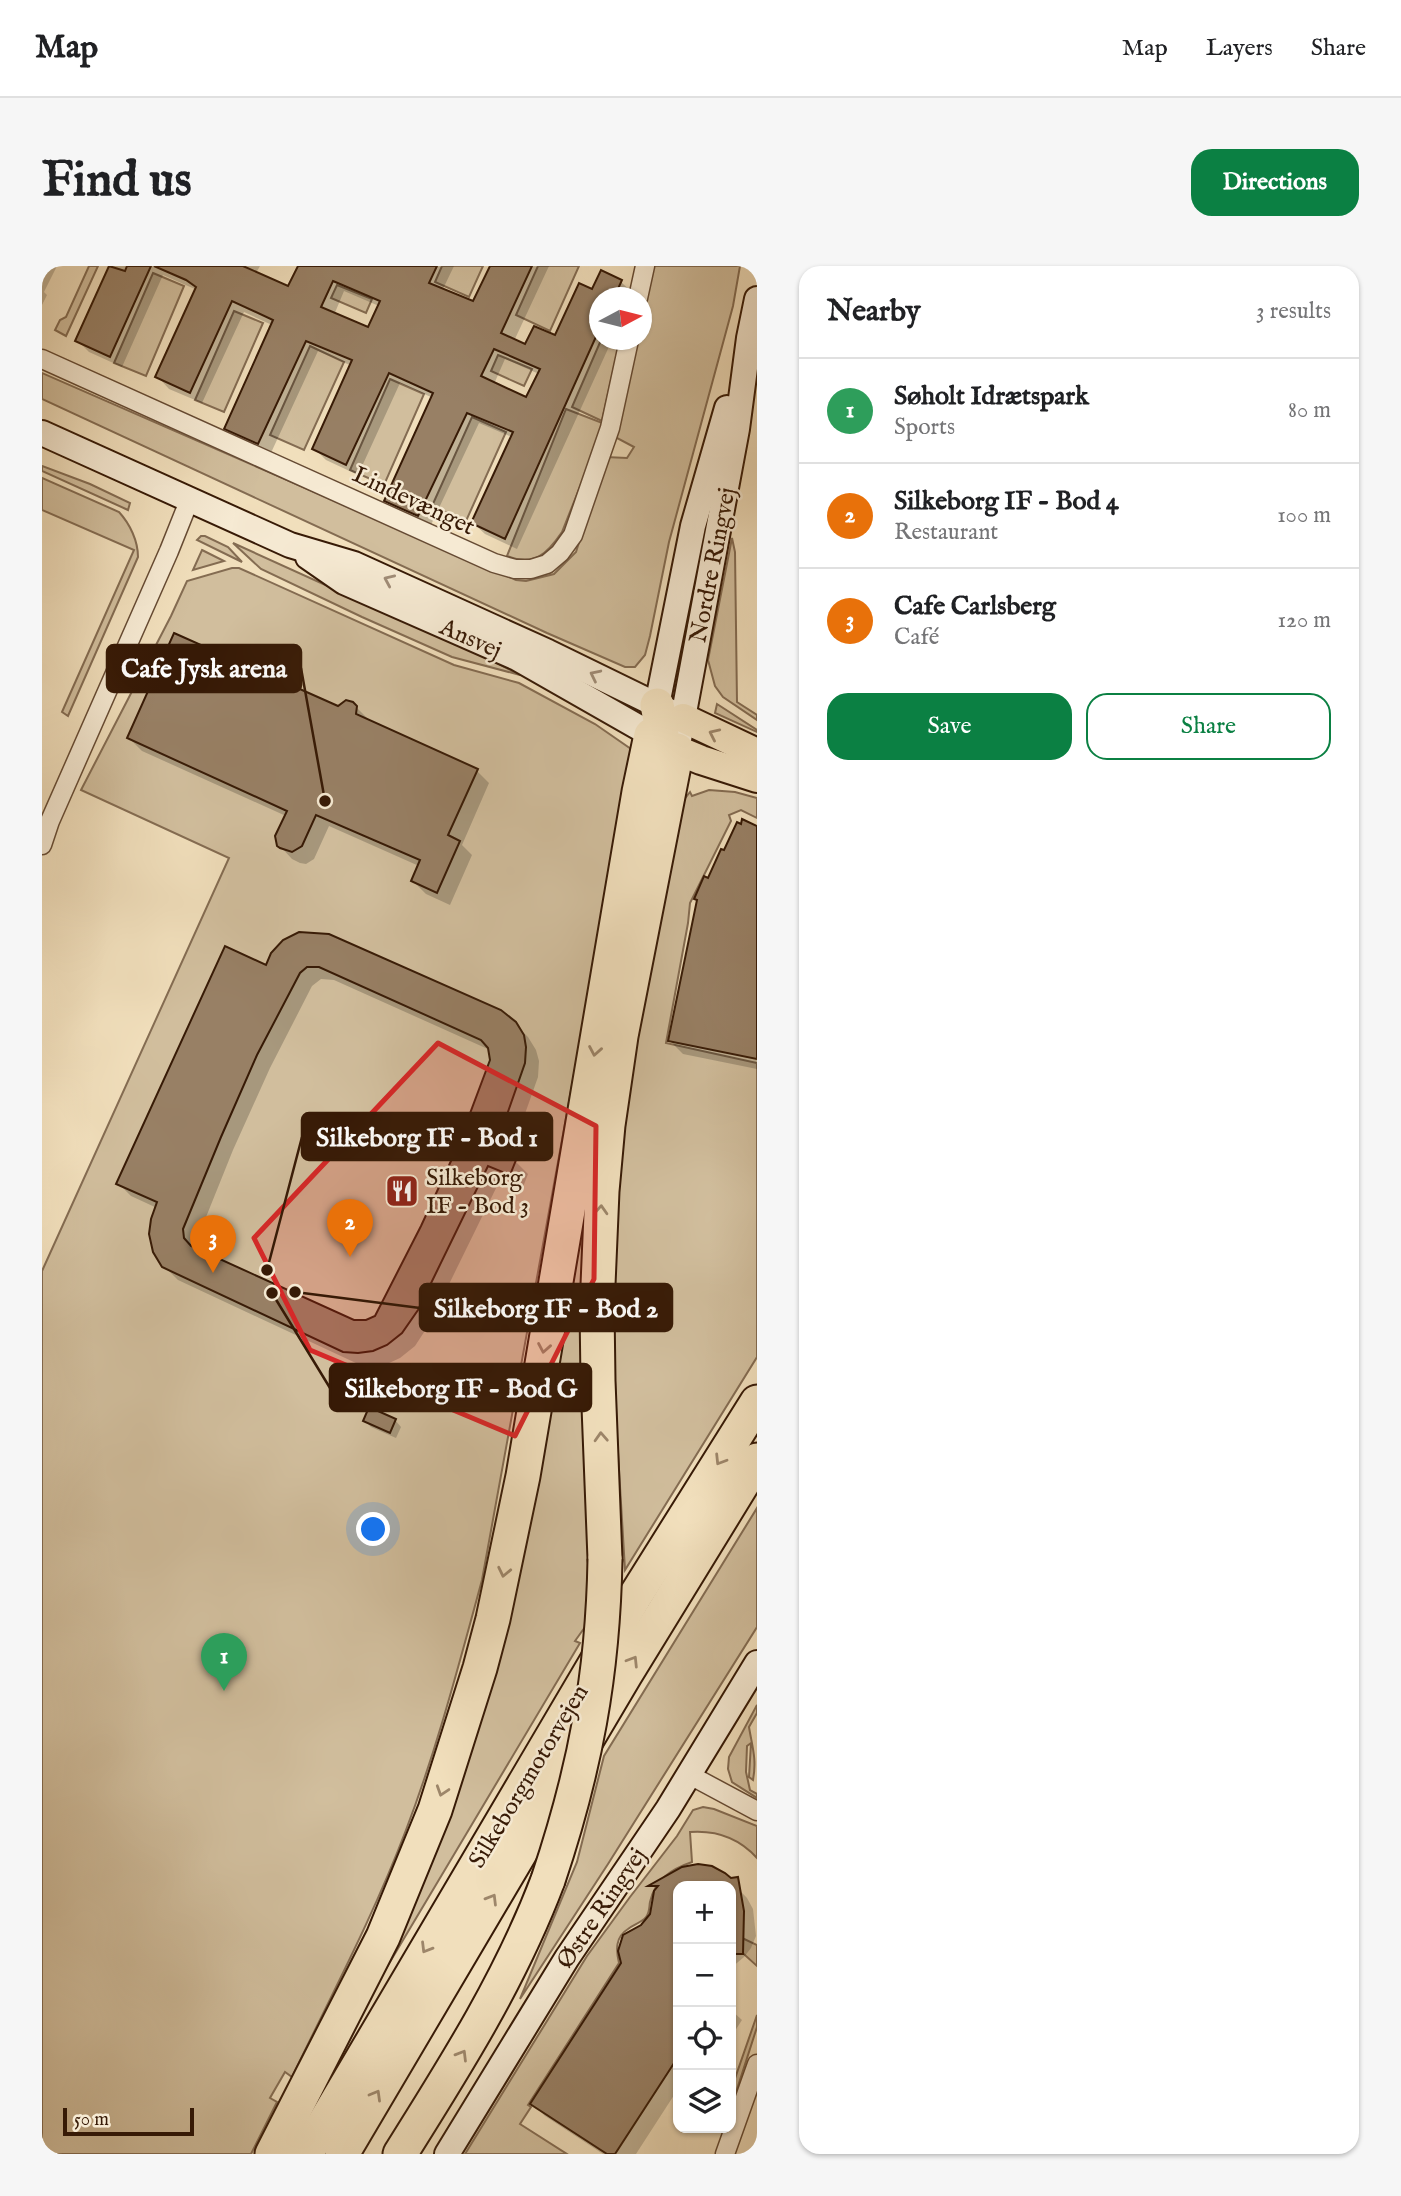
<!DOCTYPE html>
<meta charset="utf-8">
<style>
:root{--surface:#fff;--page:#f6f6f6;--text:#202124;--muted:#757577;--line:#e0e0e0;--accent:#0b8043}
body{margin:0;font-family:"IM FELL English",serif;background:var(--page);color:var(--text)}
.controls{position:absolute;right:21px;bottom:21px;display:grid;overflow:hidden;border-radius:14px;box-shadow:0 2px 5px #0004}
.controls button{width:63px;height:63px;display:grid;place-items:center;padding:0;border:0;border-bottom:2px solid var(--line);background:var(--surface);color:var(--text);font:35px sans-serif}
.compass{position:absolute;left:547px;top:21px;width:63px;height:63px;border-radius:50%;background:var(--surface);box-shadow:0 2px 5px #0004;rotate:83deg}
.scale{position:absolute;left:21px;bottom:18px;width:131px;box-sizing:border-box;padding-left:7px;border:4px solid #371a06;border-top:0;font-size:19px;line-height:24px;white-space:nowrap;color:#371a06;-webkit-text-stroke:5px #f6ead3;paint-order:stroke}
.you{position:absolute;left:332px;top:1264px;width:24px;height:24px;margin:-18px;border:5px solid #fff;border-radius:50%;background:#1a73e8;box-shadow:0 0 0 10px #1a73e833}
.badge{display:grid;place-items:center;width:46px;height:46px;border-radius:50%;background:var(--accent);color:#fff;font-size:23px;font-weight:700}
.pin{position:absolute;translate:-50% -58px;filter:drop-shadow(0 2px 4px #0008)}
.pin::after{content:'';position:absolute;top:37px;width:24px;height:21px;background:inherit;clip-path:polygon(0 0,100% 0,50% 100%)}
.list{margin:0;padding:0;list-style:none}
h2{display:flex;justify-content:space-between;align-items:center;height:91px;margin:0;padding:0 28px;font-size:30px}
h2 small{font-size:23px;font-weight:400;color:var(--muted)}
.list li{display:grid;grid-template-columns:46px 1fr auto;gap:21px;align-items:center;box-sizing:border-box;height:105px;padding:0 28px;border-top:2px solid var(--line)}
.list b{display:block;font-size:26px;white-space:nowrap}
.list p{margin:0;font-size:23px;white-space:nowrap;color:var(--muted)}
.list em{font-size:23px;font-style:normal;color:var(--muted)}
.actions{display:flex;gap:14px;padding:21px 28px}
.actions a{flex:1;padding:16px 0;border:2px solid var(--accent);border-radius:21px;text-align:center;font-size:24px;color:var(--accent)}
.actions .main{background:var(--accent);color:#fff}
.icon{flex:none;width:38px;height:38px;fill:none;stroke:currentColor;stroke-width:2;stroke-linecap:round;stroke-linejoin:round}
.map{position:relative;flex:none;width:715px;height:1888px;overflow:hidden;border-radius:21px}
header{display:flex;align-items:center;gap:42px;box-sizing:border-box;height:98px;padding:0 35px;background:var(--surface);border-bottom:2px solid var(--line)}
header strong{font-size:33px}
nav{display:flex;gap:38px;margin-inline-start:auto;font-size:24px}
.intro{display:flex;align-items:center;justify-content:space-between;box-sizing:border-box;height:168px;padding:0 42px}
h1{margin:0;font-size:49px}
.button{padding:18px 32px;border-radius:21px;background:var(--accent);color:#fff;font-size:24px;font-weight:700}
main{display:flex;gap:42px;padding:0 42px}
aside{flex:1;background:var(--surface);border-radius:21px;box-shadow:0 2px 5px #0004}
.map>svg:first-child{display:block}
.green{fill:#d1be9d;stroke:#846c52;stroke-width:2}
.shadow{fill:#0003;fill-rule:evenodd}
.building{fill:#988065;stroke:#371a06;stroke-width:2;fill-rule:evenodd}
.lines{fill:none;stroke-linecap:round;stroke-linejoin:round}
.street-casing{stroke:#664b34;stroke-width:21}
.secondary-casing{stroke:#371a06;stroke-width:28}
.primary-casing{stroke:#371a06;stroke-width:32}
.highway-casing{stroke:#371a06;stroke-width:37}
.street{stroke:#f6ead3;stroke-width:18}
.secondary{stroke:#f6ead3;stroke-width:24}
.primary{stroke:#f1dfbc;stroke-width:28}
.highway{stroke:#f1dfbc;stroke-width:33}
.highway-bridge-casing{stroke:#371a06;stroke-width:37;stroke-linecap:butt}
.highway-bridge{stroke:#f1dfbc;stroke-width:33}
.oneway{stroke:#a08c77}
.oneway2{stroke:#9d866a}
.marked{fill:#d62828;fill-opacity:0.2;stroke:#d62828;stroke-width:5;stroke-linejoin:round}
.labels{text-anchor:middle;stroke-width:5;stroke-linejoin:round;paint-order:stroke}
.street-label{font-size:24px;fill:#371a06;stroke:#f6ead3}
.poi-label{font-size:24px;fill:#371a06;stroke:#f6ead3;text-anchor:start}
.leader{fill:none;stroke:#371a06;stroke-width:2.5}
.callout-dot{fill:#371a06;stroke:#f6ead3;stroke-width:2.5}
.callout{fill:#371a06;stroke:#371a06;stroke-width:2.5}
.callout-label{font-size:26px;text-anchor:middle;font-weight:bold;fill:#fff}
</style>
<header>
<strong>Map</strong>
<nav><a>Map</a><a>Layers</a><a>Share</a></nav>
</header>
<div class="intro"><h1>Find us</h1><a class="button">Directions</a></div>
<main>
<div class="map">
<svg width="715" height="1888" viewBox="0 0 715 1888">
<rect width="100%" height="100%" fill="#f1dfbc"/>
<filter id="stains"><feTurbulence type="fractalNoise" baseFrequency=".00286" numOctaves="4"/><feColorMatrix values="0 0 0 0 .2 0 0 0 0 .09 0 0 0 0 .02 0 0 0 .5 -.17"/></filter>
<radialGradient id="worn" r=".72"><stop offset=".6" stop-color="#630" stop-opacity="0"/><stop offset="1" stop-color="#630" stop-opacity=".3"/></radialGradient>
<g class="green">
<polygon points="47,0 56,0 24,70 13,64 18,54 24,51"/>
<polygon points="400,0 441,0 427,31 393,16"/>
<polygon points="496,0 537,0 508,65 474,49"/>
<polygon points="610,0 698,0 691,40 627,276 608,370 603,389 593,401 583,401 505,367 0,133 0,107 474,314 484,315 512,308 534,286 564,191 585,192 592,181 573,171 595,74 600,74 600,52"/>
<polygon points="111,7 142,20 104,110 72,97"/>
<polygon points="295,19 330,33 324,47 289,32"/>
<polygon points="192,45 221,57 182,146 153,134"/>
<polygon points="559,74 578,74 560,155 530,141"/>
<polygon points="268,80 302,96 262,184 228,169"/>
<polygon points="456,89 490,103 482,120 449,105"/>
<polygon points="348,113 382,128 342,219 308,204"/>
<path d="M524,143L563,158L520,266C505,288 492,301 465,290Z"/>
<polygon points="430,151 464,166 424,255 390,240"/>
<polygon points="0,200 48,218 88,237 86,244 0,205"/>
<path d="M0,212L77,246C88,258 96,275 96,291L26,450L20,446L92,284L0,244Z"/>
<polygon points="159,270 163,270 186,281 200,296 155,274"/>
<polygon points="690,272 693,286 695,436 715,449 715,454 681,431 673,420 666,394"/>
<polygon points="191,277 451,395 478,409 410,391 320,351 219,303"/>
<polygon points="160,284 182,295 151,304"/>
<path d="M190,302H197L412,399L477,417L553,458L589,483L585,556L578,555L440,1314C417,1398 395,1483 364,1564C332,1649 289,1730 250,1811L243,1806L228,1832L235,1836L209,1888H0V1005L187,592L39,524L129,350L145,315Z"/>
<polygon points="675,438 715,464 715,466 673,447"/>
<polygon points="667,524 693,526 715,532 715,552 699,544 687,549 689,555 648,637 646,657 624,777 715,797 715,1091 583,1304 575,1170 570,1032 577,893 586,804 641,535 648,526 650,530"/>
<polygon points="557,788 546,1331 543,1361 533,1375 538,1377 314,1753 384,1596"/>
<polygon points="715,1242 715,1361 566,1598 478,1733 535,1596 562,1490"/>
<path d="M715,1439V1447L707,1461C710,1480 715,1493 711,1514L707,1511L709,1477L705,1480L704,1506L708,1524L715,1528V1532L690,1516L686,1503L687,1491Z"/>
<path d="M661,1541L672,1543L715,1560V1592C697,1572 675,1564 648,1566L650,1596C630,1603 613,1613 608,1636C607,1641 608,1646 604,1651C599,1657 592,1658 586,1663C573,1671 574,1684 577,1697L486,1839L489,1841L478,1858L525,1888H423L545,1690L588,1631L635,1570L651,1544Z"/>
<polygon points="698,1671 715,1679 715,1700 694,1681"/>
<polygon points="715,1749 715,1761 689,1842 689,1824"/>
</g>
<g class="shadow">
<polygon points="0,0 15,0 2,26 5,29 0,39"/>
<path d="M68,0H218L214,7L247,22L258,0H412L400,25L432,38L449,0H507L472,75L484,81L514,71L551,25L560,7L579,16L591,27L589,32H558V74H570L475,283L443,268L431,257L470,171L437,157L388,261L356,246L344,234L391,132L358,117L316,209L284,194L272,182L310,100L276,85L228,189L196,174L184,162L230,59L202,46L160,137L127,123L116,111L155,24L121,9L80,101L47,86L35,74ZM302,25L337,40L327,63L292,49ZM463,93L497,108L485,134L452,118Z"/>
<polygon points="310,437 327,454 434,504 447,517 420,579 430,589 408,639 384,628 371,615 377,600 287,560 272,593 264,598 258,597 250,593 237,579 244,550 100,485 87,472 296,442"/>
<polygon points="715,562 715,803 641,788 628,775 667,614 683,587"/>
<path d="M242,675L472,757L486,771L494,784L497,795L496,811L467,893L473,895L486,908L481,921L459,912L388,1057L373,1080L358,1092L345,1098L330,1099L316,1098L136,1014L122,1000L115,942L89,930L76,917ZM279,713L292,714L448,784L450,794L417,882L381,961L334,1051L324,1056H311L154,984V976L191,884L228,802L270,720Z"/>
<polygon points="353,1154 359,1161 354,1172 329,1161 323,1155"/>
<polygon points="682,1608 705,1632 711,1643 714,1670 709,1682 702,1691 689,1702 689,1620 636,1620 636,1823 594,1888 561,1888 503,1850 490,1837 606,1656 626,1611"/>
<polygon points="689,1744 700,1754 689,1771"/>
</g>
<g class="building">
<polygon points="67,0 83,5 85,0 109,0 68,91 33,75"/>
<path d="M112,0H201L246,20L256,0H395L387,17L431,35L448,0H490L459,67L483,78L492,60L513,69L537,17L550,23L559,4L580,14L572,32H557V64L463,273L429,257L471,166L425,147L376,250L342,235L391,127L347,107L304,199L270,183L310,94L264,75L216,178L182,163L231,54L190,35L148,127L113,111L154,21L144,14ZM291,15L338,35L326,61L279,41ZM452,83L498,103L484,131L439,110Z"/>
<polygon points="132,367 296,440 304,434 311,436 315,440 314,448 436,503 406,569 418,575 395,627 369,615 378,594 274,549 260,580 250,586 238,582 235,580 233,570 245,545 85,472"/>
<polygon points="700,553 715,560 715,793 626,775 655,634 652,633 662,610 666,612 679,583 682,584 695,556 699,558"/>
<path d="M257,666L287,668L459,744L474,756L482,769L484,781L483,797L452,886L474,894L468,909L446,900L376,1044L360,1067L345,1079L331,1085L316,1087L301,1086L120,1001L111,986L107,968L109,953L115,936L74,918L183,680L224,699L229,687L241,674ZM265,701H277L439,774L446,782L448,794L415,882L379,960L333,1050L324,1054H312L149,980L142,972L141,963L179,871L215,789L258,707Z"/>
<polygon points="327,1141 354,1153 348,1167 321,1155"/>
<polygon points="656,1598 670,1600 683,1607 689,1612 696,1611 702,1645 701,1688 689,1688 689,1620 636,1620 636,1791 573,1888 565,1888 488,1838 579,1697 576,1685 581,1669 599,1659 608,1648 612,1625 616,1620 606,1620 640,1601"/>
</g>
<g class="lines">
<defs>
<g id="street">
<polyline points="596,32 603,0"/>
<polyline points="0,93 452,297 473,303 489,303 505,298 518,287 531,269 568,162 587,74"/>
<polyline points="0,579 8,555 127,285 147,235"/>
<polyline points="646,1508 715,1545"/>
<polyline points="683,1888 715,1798"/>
</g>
<g id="secondary">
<polyline points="0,167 248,279 312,298 506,386 629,446"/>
<polyline points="266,291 302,316 475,392 624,477"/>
<polyline points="612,454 651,260 685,142"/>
<polyline points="635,484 695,163 707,72 715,33"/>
<polyline points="405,1888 525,1692 626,1543 715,1397"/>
</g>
<g id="primary">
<polyline points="641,452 715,487"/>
<polyline points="635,484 659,494 715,512"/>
</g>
<g id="highway">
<path d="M615,439C619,457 622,472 619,490"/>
<polyline points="563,1293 556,1115 555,1042 560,925 566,859 579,770 635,484"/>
<polyline points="230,1888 341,1671 393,1544 438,1402 451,1353 481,1210 597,526 609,469"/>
<polyline points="264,1888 592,1332 715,1136"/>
<polyline points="300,1888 583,1409 715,1194"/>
<path d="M358,1888C414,1799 469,1712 506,1614"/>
</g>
</defs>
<use href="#street" class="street-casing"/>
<use href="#secondary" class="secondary-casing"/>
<use href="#primary" class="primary-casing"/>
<use href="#highway" class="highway-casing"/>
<use href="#street" class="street"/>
<use href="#secondary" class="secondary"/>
<use href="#primary" class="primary"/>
<use href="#highway" class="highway"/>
<defs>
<path id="highway-bridge" d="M506,1614C543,1504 561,1409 563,1293"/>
</defs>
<use href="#highway-bridge" class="highway-bridge-casing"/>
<use href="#highway-bridge" class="highway-bridge"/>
</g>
<defs><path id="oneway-chevron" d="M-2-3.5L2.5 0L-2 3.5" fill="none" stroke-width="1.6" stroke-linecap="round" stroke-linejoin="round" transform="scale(1.75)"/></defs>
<g class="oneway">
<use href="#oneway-chevron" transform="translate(347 314) rotate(-156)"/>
<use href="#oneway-chevron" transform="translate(553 409) rotate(-154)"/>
</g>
<g class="oneway2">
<use href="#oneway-chevron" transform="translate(672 468) rotate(-155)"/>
<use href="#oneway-chevron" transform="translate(553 785) rotate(100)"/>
<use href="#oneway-chevron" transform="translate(559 944) rotate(-87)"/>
<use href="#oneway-chevron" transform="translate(502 1082) rotate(100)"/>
<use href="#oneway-chevron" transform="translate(559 1171) rotate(-93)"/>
<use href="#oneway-chevron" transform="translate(678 1194) rotate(122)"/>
<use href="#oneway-chevron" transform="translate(462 1306) rotate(102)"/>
<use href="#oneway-chevron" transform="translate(591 1395) rotate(-58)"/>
<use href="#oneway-chevron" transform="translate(400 1525) rotate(108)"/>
<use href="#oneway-chevron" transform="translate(450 1633) rotate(-59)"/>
<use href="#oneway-chevron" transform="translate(384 1682) rotate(121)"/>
<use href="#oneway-chevron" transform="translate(420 1789) rotate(-59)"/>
<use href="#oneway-chevron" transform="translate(334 1829) rotate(-60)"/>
</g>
<path class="marked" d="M396,777L554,860L552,1013L473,1170L268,1084L212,972Z"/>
<defs>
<symbol id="restaurant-square" viewBox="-11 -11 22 22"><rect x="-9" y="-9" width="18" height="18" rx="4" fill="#8f2418" stroke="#f6ead3"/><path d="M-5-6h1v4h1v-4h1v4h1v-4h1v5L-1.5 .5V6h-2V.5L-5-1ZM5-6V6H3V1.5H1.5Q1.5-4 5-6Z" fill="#fff"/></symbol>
</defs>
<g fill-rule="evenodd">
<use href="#restaurant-square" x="341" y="906" width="38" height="38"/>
</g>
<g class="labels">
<g class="street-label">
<text transform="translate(372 234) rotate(25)" y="8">Lindevænget</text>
<text transform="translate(670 299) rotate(-79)" y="8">Nordre Ringvej</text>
<text transform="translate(429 372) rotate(24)" y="8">Ansvej</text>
<text transform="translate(486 1510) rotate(-59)" y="8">Silkeborgmotorvejen</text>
<text transform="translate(559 1642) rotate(-56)" y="8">Østre Ringvej</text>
</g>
<g class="poi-label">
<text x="384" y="919">Silkeborg<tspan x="384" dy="28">IF - Bod 3</tspan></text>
</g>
</g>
<path class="leader" d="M283 535L259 402M225 1004L260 871M253 1026L378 1042M230 1027L288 1122"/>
<g class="callout-dot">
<circle cx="283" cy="535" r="7"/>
<circle cx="225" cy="1004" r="7"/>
<circle cx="253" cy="1026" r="7"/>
<circle cx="230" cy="1027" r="7"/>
</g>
<g class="callout">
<rect x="65" y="379" width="194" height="47" rx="7"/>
<rect x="260" y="847" width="250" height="47" rx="7"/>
<rect x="378" y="1018" width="252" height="47" rx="7"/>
<rect x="288" y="1098" width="261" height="47" rx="7"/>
</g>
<g class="callout-label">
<text x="162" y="411">Cafe Jysk arena</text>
<text x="385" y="880">Silkeborg IF - Bod 1</text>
<text x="504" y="1051">Silkeborg IF - Bod 2</text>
<text x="419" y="1131">Silkeborg IF - Bod G</text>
</g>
<rect width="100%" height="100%" filter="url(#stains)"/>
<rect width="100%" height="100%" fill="url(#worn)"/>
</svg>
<div class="controls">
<button>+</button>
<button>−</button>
<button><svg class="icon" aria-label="locate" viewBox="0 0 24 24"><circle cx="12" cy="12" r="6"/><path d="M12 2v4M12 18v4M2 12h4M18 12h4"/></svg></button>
<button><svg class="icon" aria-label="layers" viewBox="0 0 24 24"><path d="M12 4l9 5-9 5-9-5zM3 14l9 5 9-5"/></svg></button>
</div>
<svg class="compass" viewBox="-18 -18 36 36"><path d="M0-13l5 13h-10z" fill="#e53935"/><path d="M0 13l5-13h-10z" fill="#757577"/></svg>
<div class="scale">50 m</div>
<div class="you"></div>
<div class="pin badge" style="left:182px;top:1425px;background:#2e9e5b">1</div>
<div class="pin badge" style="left:308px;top:991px;background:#e8710a">2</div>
<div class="pin badge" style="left:171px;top:1007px;background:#e8710a">3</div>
</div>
<aside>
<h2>Nearby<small>3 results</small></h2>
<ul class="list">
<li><span class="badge" style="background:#2e9e5b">1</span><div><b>Søholt Idrætspark</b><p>Sports</p></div><em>80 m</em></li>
<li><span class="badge" style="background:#e8710a">2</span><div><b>Silkeborg IF - Bod 4</b><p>Restaurant</p></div><em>100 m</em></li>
<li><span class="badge" style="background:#e8710a">3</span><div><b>Cafe Carlsberg</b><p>Café</p></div><em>120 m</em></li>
</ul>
<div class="actions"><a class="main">Save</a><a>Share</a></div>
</aside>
</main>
